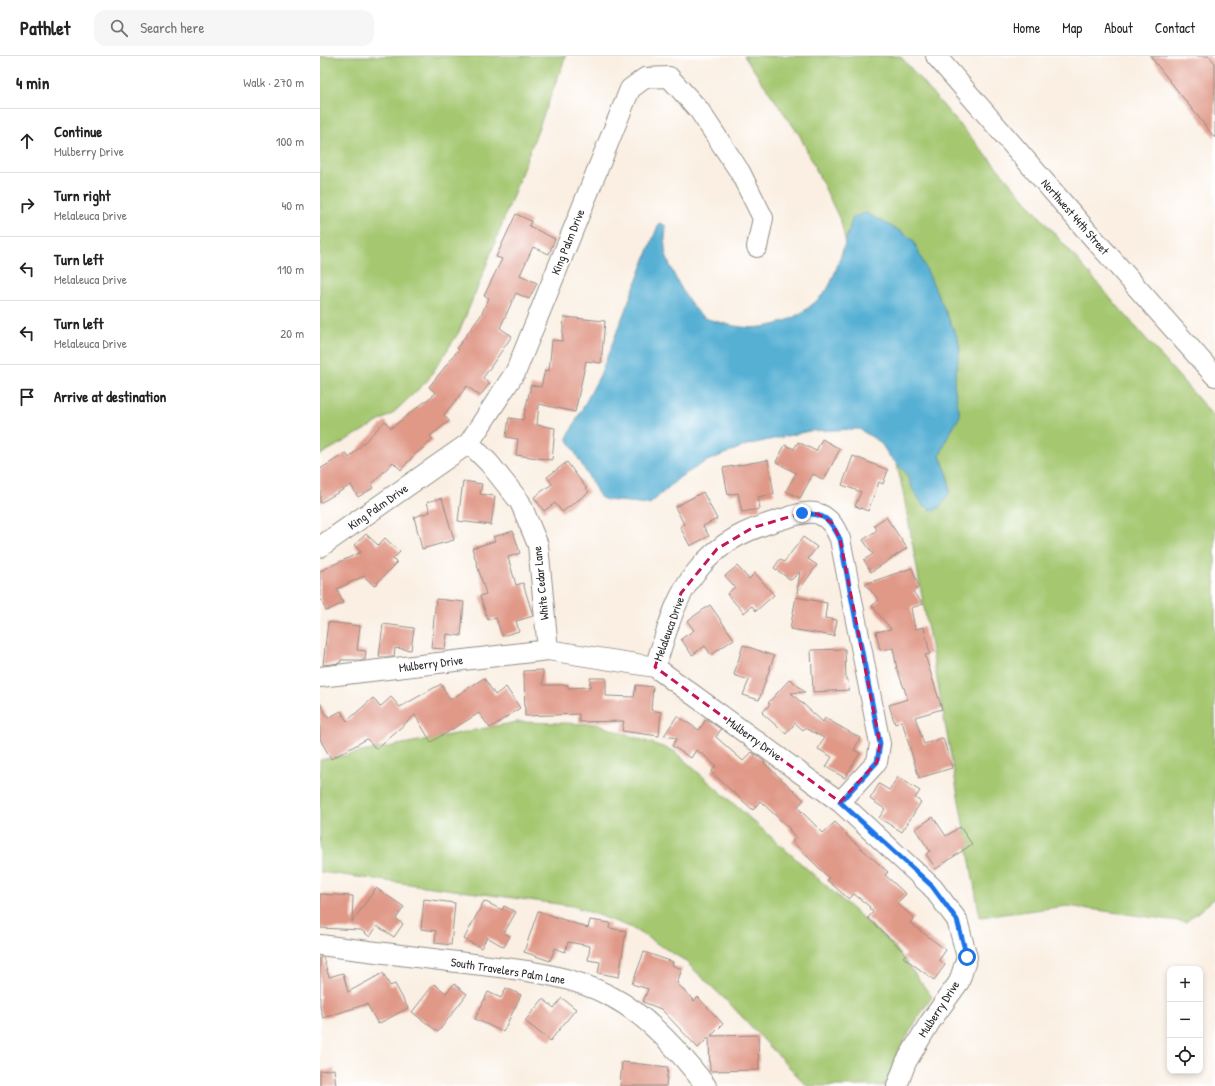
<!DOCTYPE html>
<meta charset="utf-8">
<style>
:root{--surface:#fff;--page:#f6f6f6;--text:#222;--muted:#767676;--line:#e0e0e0}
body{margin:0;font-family:"Patrick Hand",sans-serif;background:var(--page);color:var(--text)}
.controls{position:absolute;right:12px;bottom:12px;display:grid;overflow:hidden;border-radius:8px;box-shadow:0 2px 6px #0003}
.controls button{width:36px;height:36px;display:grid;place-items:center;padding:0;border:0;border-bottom:1px solid var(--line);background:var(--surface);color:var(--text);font:20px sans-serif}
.stop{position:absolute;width:12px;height:12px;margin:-9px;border:3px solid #1a73e8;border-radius:50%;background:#fff}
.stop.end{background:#1a73e8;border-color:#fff;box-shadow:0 1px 4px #0008}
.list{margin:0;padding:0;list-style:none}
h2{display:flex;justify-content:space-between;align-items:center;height:52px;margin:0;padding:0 16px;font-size:17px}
h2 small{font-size:13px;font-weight:400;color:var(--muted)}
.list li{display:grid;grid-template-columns:26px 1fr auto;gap:12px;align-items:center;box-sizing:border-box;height:64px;padding:0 16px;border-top:1px solid var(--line)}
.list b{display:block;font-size:15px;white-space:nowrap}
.list p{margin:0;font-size:13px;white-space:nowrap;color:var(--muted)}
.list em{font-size:13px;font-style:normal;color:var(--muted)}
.icon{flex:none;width:22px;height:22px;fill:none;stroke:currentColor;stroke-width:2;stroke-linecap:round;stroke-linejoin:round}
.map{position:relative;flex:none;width:895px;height:1030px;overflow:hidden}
header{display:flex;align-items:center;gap:24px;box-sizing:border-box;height:56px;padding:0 20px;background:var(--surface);border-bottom:1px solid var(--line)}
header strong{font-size:19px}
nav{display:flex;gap:22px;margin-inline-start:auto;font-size:14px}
.search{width:280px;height:36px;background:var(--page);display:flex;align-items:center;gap:10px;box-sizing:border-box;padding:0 14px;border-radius:12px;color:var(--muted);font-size:15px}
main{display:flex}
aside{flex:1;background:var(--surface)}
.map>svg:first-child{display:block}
.green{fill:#a4c770;stroke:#68794e}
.water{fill:#57b0d4;stroke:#416e80}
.building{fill:#e09887}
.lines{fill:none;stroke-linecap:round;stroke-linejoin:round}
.minor-casing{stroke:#928d86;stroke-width:22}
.minor{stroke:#fff;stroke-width:20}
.route{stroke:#1a73e8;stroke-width:5}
.marked{fill:none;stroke:#c2185b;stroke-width:3;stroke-dasharray:8 5;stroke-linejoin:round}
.labels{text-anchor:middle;stroke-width:3.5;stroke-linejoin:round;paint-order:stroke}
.street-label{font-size:12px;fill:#2b2b2b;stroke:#fff}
</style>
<header>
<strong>Pathlet</strong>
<div class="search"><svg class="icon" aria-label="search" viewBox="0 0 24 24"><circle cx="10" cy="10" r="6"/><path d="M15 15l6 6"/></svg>Search here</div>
<nav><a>Home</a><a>Map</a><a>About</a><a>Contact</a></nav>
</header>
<main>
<aside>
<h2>4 min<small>Walk · 270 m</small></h2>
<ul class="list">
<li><svg class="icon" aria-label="ahead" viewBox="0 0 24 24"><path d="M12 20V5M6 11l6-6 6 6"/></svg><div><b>Continue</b><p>Mulberry Drive</p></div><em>100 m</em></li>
<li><svg class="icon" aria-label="right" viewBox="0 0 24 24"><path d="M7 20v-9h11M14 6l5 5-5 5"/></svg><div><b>Turn right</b><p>Melaleuca Drive</p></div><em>40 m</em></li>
<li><svg class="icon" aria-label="left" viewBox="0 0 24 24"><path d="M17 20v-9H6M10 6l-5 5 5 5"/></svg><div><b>Turn left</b><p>Melaleuca Drive</p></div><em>110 m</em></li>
<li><svg class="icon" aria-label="left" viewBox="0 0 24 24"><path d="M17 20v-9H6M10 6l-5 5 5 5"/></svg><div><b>Turn left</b><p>Melaleuca Drive</p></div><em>20 m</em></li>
<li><svg class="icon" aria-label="arrive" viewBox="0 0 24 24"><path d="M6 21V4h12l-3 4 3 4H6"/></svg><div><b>Arrive at destination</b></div></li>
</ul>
</aside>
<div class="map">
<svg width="895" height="1030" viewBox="0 0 895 1030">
<rect width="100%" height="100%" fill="#fff"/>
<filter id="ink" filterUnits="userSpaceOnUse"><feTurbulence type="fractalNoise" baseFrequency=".025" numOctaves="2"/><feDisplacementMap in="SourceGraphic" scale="8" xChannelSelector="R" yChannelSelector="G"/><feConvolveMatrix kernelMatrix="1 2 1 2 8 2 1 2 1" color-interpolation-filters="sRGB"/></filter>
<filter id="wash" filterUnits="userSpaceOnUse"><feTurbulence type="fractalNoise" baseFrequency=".012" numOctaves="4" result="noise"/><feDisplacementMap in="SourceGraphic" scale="16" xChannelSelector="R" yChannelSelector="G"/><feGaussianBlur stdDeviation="0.9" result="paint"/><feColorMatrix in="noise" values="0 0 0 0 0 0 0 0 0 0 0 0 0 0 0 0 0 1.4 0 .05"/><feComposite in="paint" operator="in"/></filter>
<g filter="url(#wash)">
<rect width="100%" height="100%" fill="#faefe2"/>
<g class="green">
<polygon points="0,0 246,0 161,223 139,276 107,325 72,358 0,399"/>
<polygon points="424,0 580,0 895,362 895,842 866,866 747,850 660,861 583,435 521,166 480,80"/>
<path d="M197,666L276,668L354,695L573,889L612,941C592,969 576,997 565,1030H487L410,948L364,904L310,871L253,850L0,816V704Z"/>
</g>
<path class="water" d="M546,157L582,176L593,184L638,283L640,293L634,328L640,360L627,382L620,400L628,419L630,436L621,450L614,455L603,449L592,432L586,417L570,401L560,386L539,373L489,375L427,389L387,405L360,421L330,448L286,444L280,441L247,382L280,319L339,167L346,170C346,177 344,185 345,192C347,210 368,248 382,260C386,263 394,265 399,266C441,280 478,267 506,235C514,226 528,176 533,161Z"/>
<g id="blocks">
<g class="building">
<polygon points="830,0 889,0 895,7 895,82"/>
<polygon points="196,158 211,165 209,170 235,183 229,198 213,191 200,219 217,227 209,243 196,237 180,272 192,280 163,322 170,327 160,340 147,330 124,359 129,365 110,380 113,384 93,400 81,414 73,406 51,429 53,432 38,441 31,429 0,447 0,413 26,397 29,402 65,365 71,372 116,337 109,331 139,293 137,292 161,259 169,242 164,240 182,203 176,201"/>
<polygon points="244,261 285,265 281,307 266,305 255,356 219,348 217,369 235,372 232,404 196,399 198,383 186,381 189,362 203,364 211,329 221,331 225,314 229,315 232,284 242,285"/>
<polygon points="502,383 520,393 504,424 493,418 480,442 466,435 476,417 456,406 465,389 474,393 478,386 496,395"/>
<polygon points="533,400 568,414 563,428 559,426 548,455 535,450 541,436 522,429"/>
<polygon points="448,404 454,438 438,441 440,453 422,456 418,437 408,439 403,412"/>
<polygon points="247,406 269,436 242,456 235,447 224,455 214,441 232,428 227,421"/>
<polygon points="143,425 162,428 160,438 175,440 171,469 138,465"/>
<polygon points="383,436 397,463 383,470 389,480 370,490 360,471 364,468 355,451"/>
<polygon points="122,442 134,484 102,493 94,461 110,456 107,446"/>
<polygon points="566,461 587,492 551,516 544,504 553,498 543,484 557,474 554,469"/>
<polygon points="193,475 200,497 188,501 196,529 203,527 213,560 196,565 199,575 182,580 176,562 168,564 160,540 166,538 152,492 175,485 173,481"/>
<polygon points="46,478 58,489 65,482 80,496 73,503 77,507 54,530 44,520 17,533 23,547 6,555 0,541 0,515 41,496 34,489"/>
<polygon points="483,481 497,491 488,503 497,509 477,537 480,516 471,524 454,512 460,503 464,506"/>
<polygon points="417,510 429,523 435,517 454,539 436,555 432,550 424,557 407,538 415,531 405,520"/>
<polygon points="592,512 599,531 593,536 603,548 591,552 595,573 604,571 610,598 605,599 622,653 595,661 604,688 623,682 632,712 599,722 582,665 575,668 569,649 588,643 577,613 573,592 560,594 556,576 571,573 552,550 559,544 545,528"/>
<polygon points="476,541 507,547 505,562 517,564 514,580 470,573"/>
<polygon points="116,543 144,546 141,580 127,578 125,593 111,592"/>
<polygon points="390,549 414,583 391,599 385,590 372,599 361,583 374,574 367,565"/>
<polygon points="8,566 40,570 37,594 46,595 45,604 21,604 20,607 3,609"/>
<polygon points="63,568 94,572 91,594 75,592 74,601 59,601"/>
<polygon points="423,589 454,600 439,644 423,639 429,624 414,619"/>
<polygon points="525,593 526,624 528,624 529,634 493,636 491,594"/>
<polygon points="223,614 223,629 248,629 248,632 270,631 270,622 286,622 286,640 314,641 316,629 333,631 331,654 341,656 339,680 302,675 304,665 259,666 259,658 205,660 204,615"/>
<polygon points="164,622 175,639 186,631 200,652 170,672 159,657 111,686 95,659 56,693 47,683 11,703 0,683 0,647 8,662 21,655 27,665 53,642 60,651 71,641 80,651 121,628 130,644"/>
<polygon points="470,623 485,636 471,637 503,666 505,662 540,682 534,694 540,697 525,722 506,711 512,701 498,693 504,682 485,672 483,674 475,667 466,678 442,657 450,648 448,647"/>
<polygon points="357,660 379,674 386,663 401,673 396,681 423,705 432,696 445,706 444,707 484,744 477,751 503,777 515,766 527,778 526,779 568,816 565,819 586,838 577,847 594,862 590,867 626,894 619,904 625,909 614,924 583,901 586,898 548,862 553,856 549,852 550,851 534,838 529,843 507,824 509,822 472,785 476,781 469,774 470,773 440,745 433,754 391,716 396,710 386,701 376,694 371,702 352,690 357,682 344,680"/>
<polygon points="578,721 600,735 595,742 601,746 582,776 559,762 565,753 550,743 559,728 569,734"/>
<polygon points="613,761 626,780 640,771 652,788 616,813 606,798 610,795 595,773"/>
<polygon points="56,832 84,851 76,863 83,868 74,881 57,870 50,881 41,874 0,872 0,838 33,840 32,866"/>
<polygon points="104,843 135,847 131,889 115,887 116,875 101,873"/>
<polygon points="164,845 182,854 184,850 196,856 184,877 190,880 184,891 167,881 161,892 144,883"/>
<polygon points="218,855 268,872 270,864 290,867 289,872 306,875 299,921 278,917 280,906 268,904 270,890 248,886 245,896 235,892 230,905 204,896"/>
<polygon points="324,896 353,906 352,909 362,913 357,927 374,945 378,941 403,968 391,980 438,979 439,1014 390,1015 389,981 378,992 341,953 323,946 328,933 312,928"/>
<polygon points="0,901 3,901 9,921 23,917 28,936 63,917 70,930 75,928 88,952 58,968 47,948 3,962 0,951"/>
<polygon points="114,928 126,937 134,928 147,938 118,976 92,956"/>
<polygon points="186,932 201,939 183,976 155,963 168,936 181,942"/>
<polygon points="242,942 256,953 230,985 205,965 223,943 234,952"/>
<polygon points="302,1006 348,1011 346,1030 300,1030"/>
<polygon points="14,1013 16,1030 0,1030 0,1015"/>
</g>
</g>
</g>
<g filter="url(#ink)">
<use href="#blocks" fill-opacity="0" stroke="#928d86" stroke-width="1"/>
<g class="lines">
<defs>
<g id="minor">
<polyline points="616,0 767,175 895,320"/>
<polyline points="149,387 169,407 200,446 218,489 228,594"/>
<polyline points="0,491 149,387 196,315 310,33 325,22 349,21 379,54 420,116 443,162 437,191"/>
<path d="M335,611C346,579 354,542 376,516C401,484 428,473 466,462C476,459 488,454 499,458C511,463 515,472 520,483L560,688L557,706L520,746"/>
<polyline points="0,621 228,594 335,611 520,746 612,831 637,864 647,901 639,926 610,966 586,1006 577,1030"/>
<path d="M0,889C48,895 96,901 145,907C194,913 247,917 292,941C328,960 361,997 386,1030"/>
</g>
</defs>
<use href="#minor" class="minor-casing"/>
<use href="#minor" class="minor"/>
</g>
</g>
<g class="lines" filter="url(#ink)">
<path class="route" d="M482,457C505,458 510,463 520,483L560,688L557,706L520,746L612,830L637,864L647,901"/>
</g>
<path class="marked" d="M482,457L498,458L512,467L520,483L560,688L557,706L520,746L335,611L361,537L397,493L432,472Z"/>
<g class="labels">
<g class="street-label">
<text transform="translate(755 161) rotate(49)" y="4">Northwest 44th Street</text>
<text transform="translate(248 186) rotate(-68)" y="4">King Palm Drive</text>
<text transform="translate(58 451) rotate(-35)" y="4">King Palm Drive</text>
<text transform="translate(221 527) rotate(-96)" y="4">White Cedar Lane</text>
<text transform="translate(349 573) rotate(-70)" y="4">Melaleuca Drive</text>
<text transform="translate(111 608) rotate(-7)" y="4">Mulberry Drive</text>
<text transform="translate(434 683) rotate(36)" y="4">Mulberry Drive</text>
<text transform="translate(188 915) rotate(9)" y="4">South Travelers Palm Lane</text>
<text transform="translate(619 953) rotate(-57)" y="4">Mulberry Drive</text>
</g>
</g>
</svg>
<div class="controls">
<button>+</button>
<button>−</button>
<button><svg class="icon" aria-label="locate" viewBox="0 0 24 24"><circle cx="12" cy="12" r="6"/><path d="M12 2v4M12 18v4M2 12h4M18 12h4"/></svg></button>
</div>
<div class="stop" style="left:647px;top:901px"></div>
<div class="stop end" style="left:482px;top:457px"></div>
</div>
</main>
